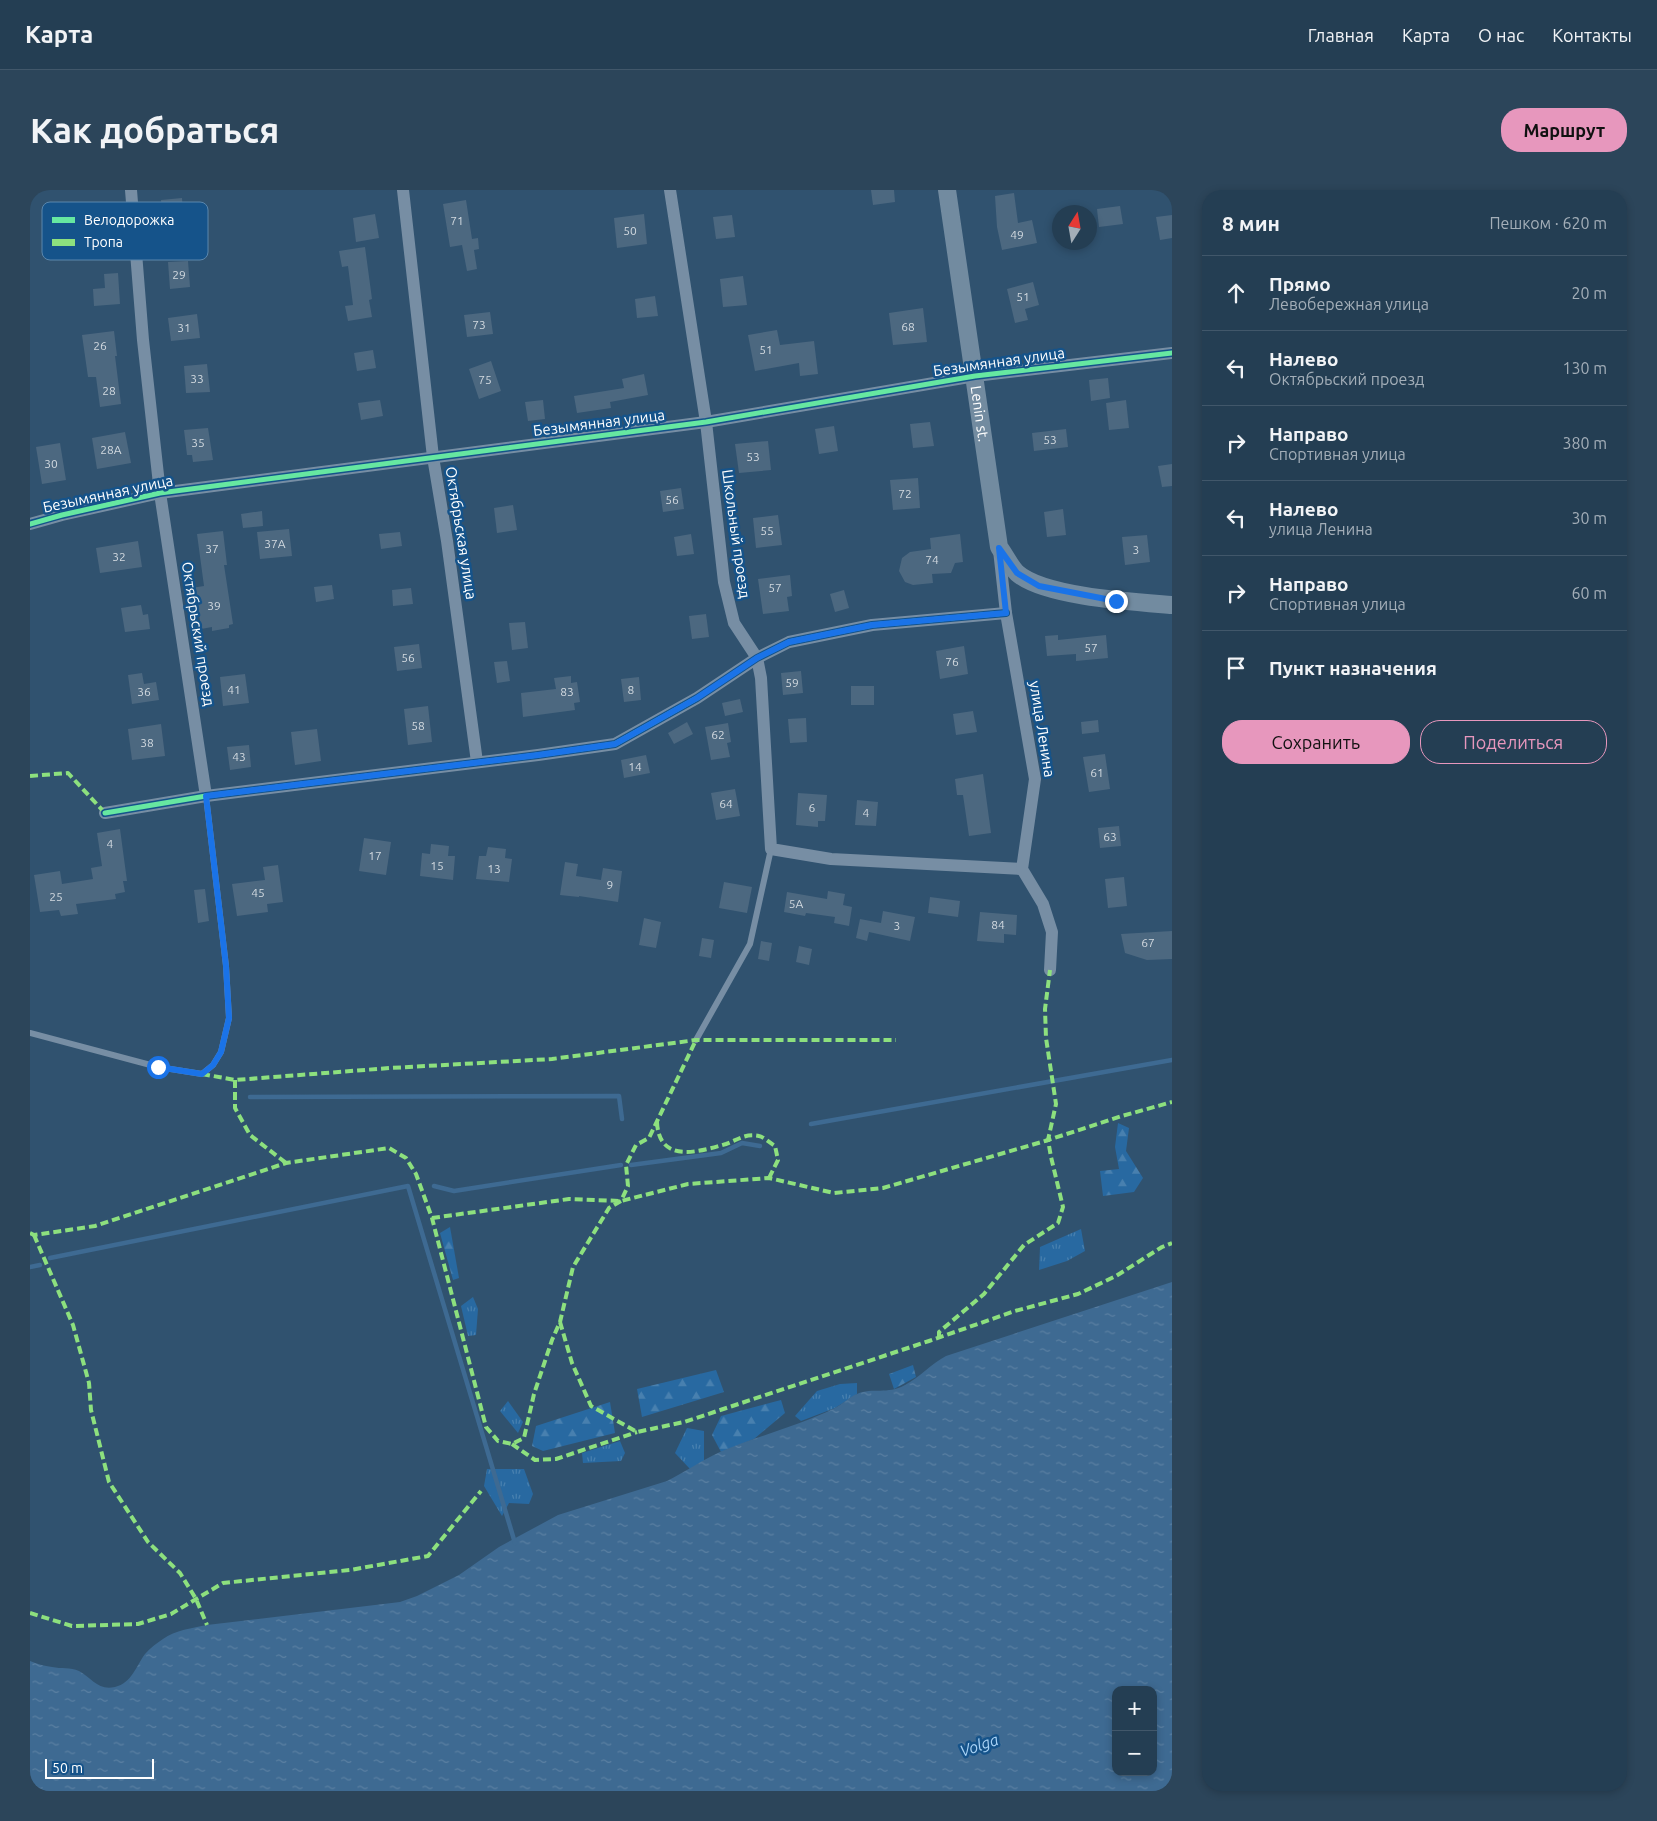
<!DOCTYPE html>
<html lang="ru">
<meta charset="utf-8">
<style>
:root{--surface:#243e53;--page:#2c455a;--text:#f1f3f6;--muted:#a3aeb8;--line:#41576a;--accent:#e797bd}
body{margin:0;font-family:Ubuntu,sans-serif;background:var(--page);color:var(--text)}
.controls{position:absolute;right:15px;bottom:15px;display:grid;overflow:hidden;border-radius:10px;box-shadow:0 2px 8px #0003}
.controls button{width:45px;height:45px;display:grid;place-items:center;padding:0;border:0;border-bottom:1px solid var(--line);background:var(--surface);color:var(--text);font:25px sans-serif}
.compass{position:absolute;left:1022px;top:15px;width:45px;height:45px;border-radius:50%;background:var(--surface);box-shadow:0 2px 8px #0003;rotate:11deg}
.scale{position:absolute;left:15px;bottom:12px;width:109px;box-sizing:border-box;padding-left:5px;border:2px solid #fff;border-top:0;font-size:14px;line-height:18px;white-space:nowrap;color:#fff;-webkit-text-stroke:4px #15538a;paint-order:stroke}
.stop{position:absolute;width:15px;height:15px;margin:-11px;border:4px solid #1a73e8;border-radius:50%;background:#fff}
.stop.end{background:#1a73e8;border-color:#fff;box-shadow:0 1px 5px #0008}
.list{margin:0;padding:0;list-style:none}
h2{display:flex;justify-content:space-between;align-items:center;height:65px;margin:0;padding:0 20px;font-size:21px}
h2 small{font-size:16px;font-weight:400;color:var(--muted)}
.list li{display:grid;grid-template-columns:32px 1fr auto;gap:15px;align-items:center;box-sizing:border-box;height:75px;padding:0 20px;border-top:1px solid var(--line)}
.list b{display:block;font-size:19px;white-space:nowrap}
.list p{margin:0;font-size:16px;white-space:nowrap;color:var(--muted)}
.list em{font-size:16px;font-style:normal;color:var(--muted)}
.actions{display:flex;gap:10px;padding:15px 20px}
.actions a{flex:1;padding:11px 0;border:1px solid var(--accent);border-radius:20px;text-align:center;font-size:18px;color:var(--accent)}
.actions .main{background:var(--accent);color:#111}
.icon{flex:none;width:28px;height:28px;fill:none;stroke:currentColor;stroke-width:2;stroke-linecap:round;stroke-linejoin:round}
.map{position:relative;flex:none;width:1142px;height:1601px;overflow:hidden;border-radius:20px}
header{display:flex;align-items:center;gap:30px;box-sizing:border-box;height:70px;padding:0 25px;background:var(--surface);border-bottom:1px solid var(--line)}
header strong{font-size:24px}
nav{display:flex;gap:28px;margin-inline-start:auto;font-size:18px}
.intro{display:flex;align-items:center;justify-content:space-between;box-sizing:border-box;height:120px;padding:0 30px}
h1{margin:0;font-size:35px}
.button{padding:12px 22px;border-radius:20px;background:var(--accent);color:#111;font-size:18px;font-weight:700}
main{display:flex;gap:30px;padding:0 30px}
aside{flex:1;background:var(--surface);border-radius:20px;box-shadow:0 2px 8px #0003}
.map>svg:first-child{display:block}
.grass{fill:url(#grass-tufts)}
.forest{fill:url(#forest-firs)}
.water{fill:url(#water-ripples);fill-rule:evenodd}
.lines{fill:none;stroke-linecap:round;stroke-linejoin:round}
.stream{stroke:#3e6a92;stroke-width:4.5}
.building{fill:#4c6880}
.lane{stroke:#778ea4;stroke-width:6}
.street{stroke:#778ea4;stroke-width:12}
.secondary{stroke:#728ba0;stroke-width:18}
.quiet{stroke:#8de07e;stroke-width:4;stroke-dasharray:8 4;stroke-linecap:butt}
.cycleway-casing{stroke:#15538a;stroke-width:8}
.cycleway{stroke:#66e7a1;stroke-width:5}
.route{stroke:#1a73e8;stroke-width:6}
.labels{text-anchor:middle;stroke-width:5;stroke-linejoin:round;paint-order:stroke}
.number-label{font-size:12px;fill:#d2d9df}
.street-label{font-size:15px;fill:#fff;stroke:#15538a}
.water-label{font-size:16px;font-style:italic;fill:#a9d3f6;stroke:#15538a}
.key{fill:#15538a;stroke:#5b87ad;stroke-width:1}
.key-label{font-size:14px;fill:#fff}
</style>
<header>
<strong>Карта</strong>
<nav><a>Главная</a><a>Карта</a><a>О нас</a><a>Контакты</a></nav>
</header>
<div class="intro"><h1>Как добраться</h1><a class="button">Маршрут</a></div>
<main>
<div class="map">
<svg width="1142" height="1601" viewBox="0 0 1142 1601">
<defs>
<pattern id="grass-tufts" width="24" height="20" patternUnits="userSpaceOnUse" patternTransform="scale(1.25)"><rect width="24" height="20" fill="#2869a1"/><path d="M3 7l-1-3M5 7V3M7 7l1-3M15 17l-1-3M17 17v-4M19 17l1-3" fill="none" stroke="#4880af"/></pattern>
<pattern id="forest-firs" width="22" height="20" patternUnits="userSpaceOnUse" patternTransform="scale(1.25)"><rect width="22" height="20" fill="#2869a1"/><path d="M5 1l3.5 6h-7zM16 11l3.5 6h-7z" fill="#4880af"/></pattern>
<pattern id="water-ripples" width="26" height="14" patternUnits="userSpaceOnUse" patternTransform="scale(1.25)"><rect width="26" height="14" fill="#3e6a92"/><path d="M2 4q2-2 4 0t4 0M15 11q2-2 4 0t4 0" fill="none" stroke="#5b80a2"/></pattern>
</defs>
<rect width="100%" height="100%" fill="#30526f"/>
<g class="grass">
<polygon points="1051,1039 1055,1061 1037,1071 1009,1080 1010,1057"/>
<polygon points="443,1107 448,1119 446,1145 438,1146 431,1116"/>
<polygon points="827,1193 827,1204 805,1218 771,1231 765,1226 787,1201 810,1194"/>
<polygon points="478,1211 493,1232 488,1243 470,1221"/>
<polygon points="657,1238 674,1241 674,1271 660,1279 645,1263"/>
<polygon points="590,1251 595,1263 591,1271 553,1273 552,1263"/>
<polygon points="457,1279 494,1279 503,1304 499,1314 479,1313 472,1326 454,1296"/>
</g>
<g class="forest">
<polygon points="1088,933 1099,938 1096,961 1113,988 1104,1002 1073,1006 1070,981 1089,979 1085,957"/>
<polygon points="420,1037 429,1088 423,1090 410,1043"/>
<polygon points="883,1175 886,1187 864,1199 859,1184"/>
<polygon points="686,1180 694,1202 612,1227 607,1199"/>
<polygon points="751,1210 755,1223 724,1249 691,1262 682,1245 691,1226"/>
<polygon points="580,1212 585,1243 513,1261 502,1256 506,1236"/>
</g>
<path class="water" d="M1142,1092V1601H0V1471C7,1474 14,1476 22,1477C31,1479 40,1477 49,1481C62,1488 68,1501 85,1497C102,1493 106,1476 115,1464C120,1458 127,1453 133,1449C145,1440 163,1438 177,1435L370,1412L387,1406L429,1385L469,1357L528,1325L637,1291C655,1282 672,1270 690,1262C728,1246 768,1236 805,1218C813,1214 819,1207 827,1204C843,1197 857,1205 875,1195C890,1187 901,1174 916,1166ZM1086,1500H1123V1582H1086Z"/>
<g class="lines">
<g class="stream">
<polyline points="220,907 589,906 592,929"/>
<polyline points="781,934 1142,870"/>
<polyline points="601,975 691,963 712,953 730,956"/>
<polyline points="404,996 424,1001 591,975"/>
<polyline points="20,1068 378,996 485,1353"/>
<polyline points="0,1077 10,1075"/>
</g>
</g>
<g class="building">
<polygon points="841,0 864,0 865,12 843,15"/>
<polygon points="984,3 988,33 1002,30 1007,53 972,60 967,37 965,6"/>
<polygon points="152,8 154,34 133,36 131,10"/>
<polygon points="436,10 442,49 448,48 449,59 444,60 447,79 437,81 432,55 420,57 413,14"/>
<polygon points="1090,16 1093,34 1069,37 1067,19"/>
<polygon points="345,24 349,48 326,52 323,28"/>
<polygon points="614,24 617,54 587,58 584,28"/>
<polygon points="702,25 705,47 686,49 683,27"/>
<polygon points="1142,25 1142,48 1130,50 1126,27"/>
<polygon points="335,57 342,109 339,110 342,127 318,131 315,116 323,115 318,76 312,77 309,61"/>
<polygon points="158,71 160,97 140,99 138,72"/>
<polygon points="88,83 90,114 64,116 63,99 75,98 74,84"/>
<polygon points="713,86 717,115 693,117 690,89"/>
<polygon points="1003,92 1009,115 995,119 998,130 985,133 977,99"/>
<polygon points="625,106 628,126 607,128 605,109"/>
<polygon points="893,118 897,152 863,155 859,123"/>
<polygon points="460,122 463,144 437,147 434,125"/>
<polygon points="167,124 170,148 141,151 138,128"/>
<polygon points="747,140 750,155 784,151 788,184 770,186 769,173 725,181 718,145"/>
<polygon points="84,141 87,166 85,166 91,214 70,217 66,187 58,187 52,145"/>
<polygon points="343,160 346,178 327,181 324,163"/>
<polygon points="461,171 471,201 449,209 439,179"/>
<polygon points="177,174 180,202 156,203 154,176"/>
<polygon points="614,184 618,205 580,212 581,218 547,223 544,206 594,198 592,189"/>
<polygon points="1078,188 1080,208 1061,211 1059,190"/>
<polygon points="350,210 353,226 331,230 328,213"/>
<polygon points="513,210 515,229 498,231 495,212"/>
<polygon points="1096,210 1099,238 1079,240 1076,213"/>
<polygon points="900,232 904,256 883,258 880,234"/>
<polygon points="804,236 808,261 789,264 785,239"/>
<polygon points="178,238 183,270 163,272 162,265 157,265 154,240"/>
<polygon points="1036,239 1038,257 1004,261 1002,243"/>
<polygon points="95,242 101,273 67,279 62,248"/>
<polygon points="738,251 741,280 709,283 705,254"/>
<polygon points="30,253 36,290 12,294 6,257"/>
<polygon points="1142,274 1142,296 1132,297 1128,276"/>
<polygon points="888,288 890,318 863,320 860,290"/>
<polygon points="651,298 654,319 633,322 630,301"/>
<polygon points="483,315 487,340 467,343 464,318"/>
<polygon points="1033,319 1036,345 1017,347 1014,322"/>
<polygon points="232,321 233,336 213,338 211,324"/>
<polygon points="748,325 752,355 726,358 723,328"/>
<polygon points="259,339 262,366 230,369 227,342"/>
<polygon points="193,341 197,375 194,375 203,434 199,435 199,438 182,441 182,437 171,439 168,416 158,417 155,399 174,396 167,344"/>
<polygon points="370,342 372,356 351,359 349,344"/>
<polygon points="661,344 664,364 647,366 644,347"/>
<polygon points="930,344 933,372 925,373 921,383 902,384 903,393 883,395 875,392 869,381 872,368 880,362 901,359 900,348"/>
<polygon points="1117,345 1120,372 1095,375 1092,347"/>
<polygon points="108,351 112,377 70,383 66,358"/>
<polygon points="760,385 762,406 757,407 759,421 733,424 728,389"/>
<polygon points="302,395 304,409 286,412 284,397"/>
<polygon points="381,398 383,414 363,416 362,400"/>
<polygon points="814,400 819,418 805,422 800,404"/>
<polygon points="111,415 113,425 118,424 120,439 95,442 91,418"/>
<polygon points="676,424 679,447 662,449 659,426"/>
<polygon points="495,432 498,458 482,460 479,433"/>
<polygon points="1028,445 1028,450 1076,445 1078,468 1046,471 1046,464 1017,466 1015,446"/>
<polygon points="389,454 392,478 367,481 364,457"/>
<polygon points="934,456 938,484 910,489 906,461"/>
<polygon points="477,471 480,491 467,493 464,472"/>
<polygon points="771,481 773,503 753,505 751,483"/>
<polygon points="112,483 114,494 126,492 129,510 102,514 98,485"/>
<polygon points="215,484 219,513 193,516 190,487"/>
<polygon points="541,486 541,493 547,492 550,512 544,513 545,520 493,527 491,503 526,499 524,488"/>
<polygon points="609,487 611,510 594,512 591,489"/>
<rect x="821" y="496" width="23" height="19"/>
<polygon points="710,509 713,522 695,526 692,513"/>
<polygon points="398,516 402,552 378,555 374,519"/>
<polygon points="943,521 947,542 926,545 923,524"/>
<polygon points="776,528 777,552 760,553 758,529"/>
<polygon points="1068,530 1069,542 1052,544 1051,532"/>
<polygon points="657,532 663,544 644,554 638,543"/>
<polygon points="698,533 701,552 697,553 700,567 681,570 675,537"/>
<polygon points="131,534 135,566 102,570 98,539"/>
<polygon points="287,539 291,571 265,575 261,542"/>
<polygon points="219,555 221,577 200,580 197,557"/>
<polygon points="1075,564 1080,599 1059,602 1053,567"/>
<polygon points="616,565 620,583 594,588 591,570"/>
<polygon points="953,584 961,643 939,646 933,605 927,605 925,589"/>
<polygon points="705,599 710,626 686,630 681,603"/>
<polygon points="768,603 797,605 795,631 788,631 788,637 766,635"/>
<polygon points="827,610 848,612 846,636 825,635"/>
<polygon points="1089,636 1091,656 1070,658 1068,638"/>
<polygon points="90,639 97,691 93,691 95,702 85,704 86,709 46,714 48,724 31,726 29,720 10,722 4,685 30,681 32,694 63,689 61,678 72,676 67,643"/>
<polygon points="334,648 361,652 356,685 329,681"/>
<polygon points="401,654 419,656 418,666 425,666 423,690 390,686 392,663 400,664"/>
<polygon points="458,657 476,659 475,668 482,669 479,692 446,689 449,666 456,666"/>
<polygon points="535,672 548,674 546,686 571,690 573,678 592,681 588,712 549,706 549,707 530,705"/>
<polygon points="248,675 253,712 237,714 238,722 207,726 202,694 235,690 233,677"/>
<polygon points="1094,687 1097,716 1078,718 1075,689"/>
<polygon points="694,692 722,697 717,723 689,718"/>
<polygon points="175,699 179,731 168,733 164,700"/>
<polygon points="798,701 815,704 813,715 822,717 819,736 804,733 805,727 776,723 775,726 754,722 757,702 797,709"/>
<polygon points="900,707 930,711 928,727 898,723"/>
<polygon points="853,721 885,727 880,751 839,742 837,751 826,748 830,729 851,733"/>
<polygon points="950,722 987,725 986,745 974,744 974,753 947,751"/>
<polygon points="614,728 631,732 626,758 609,755"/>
<polygon points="1142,741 1142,769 1117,770 1095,763 1091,744"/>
<polygon points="672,748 684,750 681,768 669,766"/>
<polygon points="731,751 742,753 739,771 728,769"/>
<polygon points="769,756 782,759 779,775 766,772"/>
</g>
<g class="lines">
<g class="lane">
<polyline points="0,843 128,877 172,884 183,875 191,862 199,828 196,776 176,606"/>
<polyline points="666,850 720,754 741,659"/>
</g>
<g class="street">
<polyline points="101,0 113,150 130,303 176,606"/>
<polyline points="373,0 403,267 417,351 447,572"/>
<polyline points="640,0 676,232 694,392 704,433 727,468 731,488 741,659 801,669 992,679"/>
<polyline points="0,334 32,325 130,303 676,232 945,186 1142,163"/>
<polyline points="969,360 976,423 1005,589 992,679 1013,714 1022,742 1020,780"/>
<polyline points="75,623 176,606 508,565 585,554 667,508 727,468 759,452 842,435 976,423"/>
</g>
<path class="secondary" id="s1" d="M917,0L969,357C975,365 980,376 987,383C1014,407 1105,412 1142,415"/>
<g class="quiet">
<polyline points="0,586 38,583 75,623"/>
<polyline points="172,884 205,890 360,878 522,869 666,850 866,850"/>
<polyline points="205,890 205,918 220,945 256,973"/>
<path d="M627,932C629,974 668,962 696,954C707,950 716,943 729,946C734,947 740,953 745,956L748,970L739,988"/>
<polyline points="402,1028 539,1009 591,1011 658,994 739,988 804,1003 853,998 1015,951 1092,926 1142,912"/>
<polyline points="0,1043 4,1045 65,1036 256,973 359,958 376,968 386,984 402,1028 456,1237 468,1251 482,1254 494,1248 504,1204 522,1150 530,1132 543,1077 579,1018 591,1011 598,996 596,975 606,955 619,948 666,850"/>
<polyline points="4,1045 43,1135 59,1193 61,1220 79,1292 118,1352 150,1383 166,1409 177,1435"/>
<polyline points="530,1132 542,1173 561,1216 607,1242 654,1232 899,1151 985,1121 1048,1104 1086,1086 1132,1057 1142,1053"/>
<polyline points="909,1148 909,1142 954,1104 994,1055 1028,1033 1033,1017 1021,967 1018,950 1026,914 1016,848 1015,819 1020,780"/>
<polyline points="482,1254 505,1270 526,1269 607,1242"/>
<polyline points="0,1423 42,1436 108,1434 141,1424 193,1393 320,1380 398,1366 451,1301"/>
</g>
<defs>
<g id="cycleway">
<polyline points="0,334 32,325 130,303 676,232 945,186 1142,163"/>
<polyline points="75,623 176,606 508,565 585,554 667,508 727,468 759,452 842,435 976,423"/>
</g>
</defs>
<use href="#cycleway" class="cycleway-casing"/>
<use href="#cycleway" class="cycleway"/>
</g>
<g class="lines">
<polyline class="route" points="128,877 172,884 183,875 191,862 199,828 196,776 176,606 508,565 585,554 667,508 727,468 759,452 842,435 976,423 969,358 987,383 1009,396 1086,411"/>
</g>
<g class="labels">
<g class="number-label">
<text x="427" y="35">71</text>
<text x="600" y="45">50</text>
<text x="987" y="49">49</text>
<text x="149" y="89">29</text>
<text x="993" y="111">51</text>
<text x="449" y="139">73</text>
<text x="878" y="141">68</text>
<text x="154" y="142">31</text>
<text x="70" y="160">26</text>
<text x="736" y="164">51</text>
<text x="167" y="193">33</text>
<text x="455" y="194">75</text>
<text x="79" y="205">28</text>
<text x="1020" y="254">53</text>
<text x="168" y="257">35</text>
<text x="81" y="264">28А</text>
<text x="723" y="271">53</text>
<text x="21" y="278">30</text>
<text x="875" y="308">72</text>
<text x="642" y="314">56</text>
<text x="737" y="345">55</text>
<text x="245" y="358">37А</text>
<text x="182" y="363">37</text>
<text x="1106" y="364">3</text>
<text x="89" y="371">32</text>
<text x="902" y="374">74</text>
<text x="745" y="402">57</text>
<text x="184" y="420">39</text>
<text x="1061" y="462">57</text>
<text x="378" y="472">56</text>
<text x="922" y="476">76</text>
<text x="762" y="497">59</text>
<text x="204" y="504">41</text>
<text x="601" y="504">8</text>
<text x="114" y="506">36</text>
<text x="537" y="506">83</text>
<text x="388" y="540">58</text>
<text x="688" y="549">62</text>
<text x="117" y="557">38</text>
<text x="209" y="571">43</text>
<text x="605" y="581">14</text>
<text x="1067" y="587">61</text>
<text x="696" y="618">64</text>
<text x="782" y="622">6</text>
<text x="836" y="627">4</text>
<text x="1080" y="651">63</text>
<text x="80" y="658">4</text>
<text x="345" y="670">17</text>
<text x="407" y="680">15</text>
<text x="464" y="683">13</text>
<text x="580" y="699">9</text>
<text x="228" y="707">45</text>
<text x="26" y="711">25</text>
<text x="766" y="718">5А</text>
<text x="968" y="739">84</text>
<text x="867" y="740">3</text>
<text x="1118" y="757">67</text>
</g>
<g class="street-label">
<text transform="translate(969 172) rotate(-8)" y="5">Безымянная улица</text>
<text dy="5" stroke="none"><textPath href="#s1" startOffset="226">Lenin st.</textPath></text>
<text transform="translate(569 233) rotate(-7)" y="5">Безымянная улица</text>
<text transform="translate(78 304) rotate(-12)" y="5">Безымянная улица</text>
<text transform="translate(431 343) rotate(81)" y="5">Октябрьская улица</text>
<text transform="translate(706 344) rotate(82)" y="5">Школьный проезд</text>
<text transform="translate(168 444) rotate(81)" y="5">Октябрьский проезд</text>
<text transform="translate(1012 539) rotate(81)" y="5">улица Ленина</text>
</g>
<g class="water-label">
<text transform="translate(949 1555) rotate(-19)" y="6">Volga</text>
</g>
</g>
<rect x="12" y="12" width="166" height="58" rx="8" class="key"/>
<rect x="22" y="27" width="23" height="6" fill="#66e7a1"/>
<rect x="22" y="49" width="23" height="7" fill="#8de07e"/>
<g class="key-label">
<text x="54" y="35">Велодорожка</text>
<text x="54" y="57">Тропа</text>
</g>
</svg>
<div class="controls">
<button>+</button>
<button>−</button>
</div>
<svg class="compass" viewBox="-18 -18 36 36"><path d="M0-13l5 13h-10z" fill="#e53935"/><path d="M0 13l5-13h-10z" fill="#a3aeb8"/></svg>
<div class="scale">50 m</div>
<div class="stop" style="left:128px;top:877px"></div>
<div class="stop end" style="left:1086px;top:411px"></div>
</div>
<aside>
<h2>8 мин<small>Пешком · 620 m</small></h2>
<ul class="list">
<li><svg class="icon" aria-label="ahead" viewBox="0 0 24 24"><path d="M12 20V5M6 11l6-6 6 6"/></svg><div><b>Прямо</b><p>Левобережная улица</p></div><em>20 m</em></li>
<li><svg class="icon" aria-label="left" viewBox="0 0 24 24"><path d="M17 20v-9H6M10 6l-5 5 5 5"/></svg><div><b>Налево</b><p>Октябрьский проезд</p></div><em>130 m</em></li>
<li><svg class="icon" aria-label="right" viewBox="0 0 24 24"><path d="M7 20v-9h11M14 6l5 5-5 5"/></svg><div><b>Направо</b><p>Спортивная улица</p></div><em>380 m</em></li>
<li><svg class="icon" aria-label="left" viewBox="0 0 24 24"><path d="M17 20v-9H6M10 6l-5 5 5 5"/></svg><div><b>Налево</b><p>улица Ленина</p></div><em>30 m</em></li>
<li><svg class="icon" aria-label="right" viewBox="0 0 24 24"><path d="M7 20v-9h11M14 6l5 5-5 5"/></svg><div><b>Направо</b><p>Спортивная улица</p></div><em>60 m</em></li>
<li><svg class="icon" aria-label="arrive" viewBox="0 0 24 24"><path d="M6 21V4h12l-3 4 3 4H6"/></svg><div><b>Пункт назначения</b></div></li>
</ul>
<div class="actions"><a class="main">Сохранить</a><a>Поделиться</a></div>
</aside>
</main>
